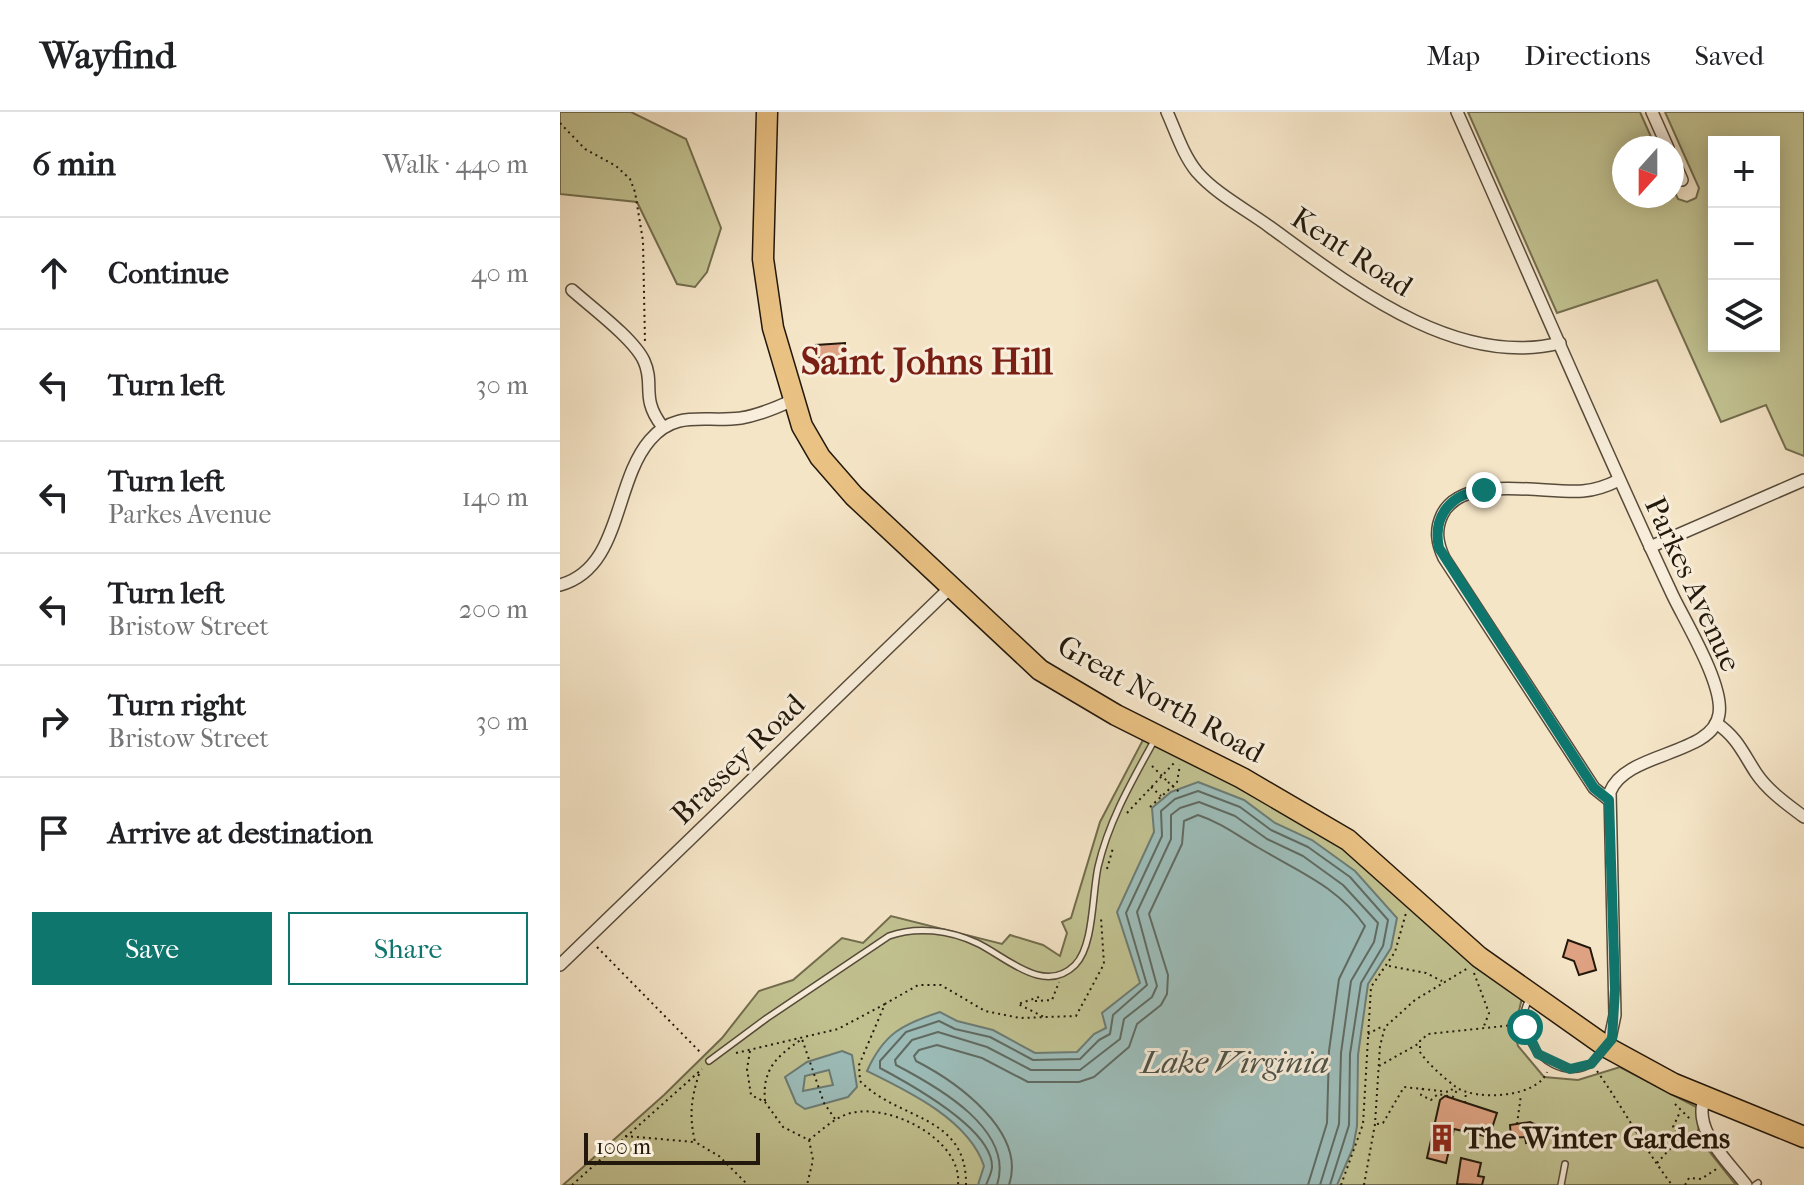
<!DOCTYPE html>
<meta charset="utf-8">
<style>
:root{--surface:#fff;--page:#f2f2f2;--text:#202124;--muted:#757577;--line:#e0e0e0;--accent:#0f766e}
body{margin:0;font-family:"IM FELL French Canon",serif;background:var(--page);color:var(--text)}
.controls{position:absolute;right:24px;top:24px;display:grid;overflow:hidden;border-radius:0px;box-shadow:0 4px 20px #0003}
.controls button{width:72px;height:72px;display:grid;place-items:center;padding:0;border:0;border-bottom:2px solid var(--line);background:var(--surface);color:var(--text);font:40px sans-serif}
.compass{position:absolute;left:1052px;top:24px;width:72px;height:72px;border-radius:50%;background:var(--surface);box-shadow:0 4px 20px #0003;rotate:201deg}
.scale{position:absolute;left:24px;bottom:20px;width:176px;box-sizing:border-box;padding-left:8px;border:4px solid #22180b;border-top:0;font-size:22px;line-height:28px;white-space:nowrap;color:#22180b;-webkit-text-stroke:6px #f8eedb;paint-order:stroke}
.stop{position:absolute;width:24px;height:24px;margin:-18px;border:6px solid #0f766e;border-radius:50%;background:#fff}
.stop.end{background:#0f766e;border-color:#fff;box-shadow:0 2px 8px #0008}
.list{margin:0;padding:0;list-style:none}
h2{display:flex;justify-content:space-between;align-items:center;height:104px;margin:0;padding:0 32px;font-size:34px}
h2 small{font-size:26px;font-weight:400;color:var(--muted)}
.list li{display:grid;grid-template-columns:52px 1fr auto;gap:24px;align-items:center;box-sizing:border-box;height:112px;padding:0 32px;border-top:2px solid var(--line)}
.list b{display:block;font-size:30px;white-space:nowrap}
.list p{margin:0;font-size:26px;white-space:nowrap;color:var(--muted)}
.list em{font-size:26px;font-style:normal;color:var(--muted)}
.actions{display:flex;gap:16px;padding:24px 32px}
.actions a{flex:1;padding:18px 0;border:2px solid var(--accent);border-radius:0px;text-align:center;font-size:28px;color:var(--accent)}
.actions .main{background:var(--accent);color:#fff}
.icon{flex:none;width:44px;height:44px;fill:none;stroke:currentColor;stroke-width:2;stroke-linecap:round;stroke-linejoin:round}
.map{position:relative;flex:none;width:1244px;height:1073px;overflow:hidden}
header{display:flex;align-items:center;gap:48px;box-sizing:border-box;height:112px;padding:0 40px;background:var(--surface);border-bottom:2px solid var(--line)}
header strong{font-size:38px}
nav{display:flex;gap:44px;margin-inline-start:auto;font-size:28px}
main{display:flex}
aside{flex:1;background:var(--surface)}
.map>svg:first-child{display:block}
.green{fill:#c2c291;stroke:#726d4e;stroke-width:2;fill-rule:evenodd}
.water{fill:#9dbebb;stroke:#6c7c75;stroke-width:2;fill-rule:evenodd}
.lines{fill:none;stroke-linecap:round;stroke-linejoin:round}
.shore{stroke:#606b63;stroke-width:2}
.building{fill:#dea282;stroke:#22180b;stroke-width:2}
.lane-casing{stroke:#574b3a;stroke-width:8}
.street-casing{stroke:#574b3a;stroke-width:14}
.highway-casing{stroke:#22180b;stroke-width:23}
.path{stroke:#22180b;stroke-width:2;stroke-dasharray:2 4;stroke-linecap:butt}
.lane{stroke:#f8eedb;stroke-width:5}
.street{stroke:#f8eedb;stroke-width:11}
.highway{stroke:#eac284;stroke-width:20}
.path-bridge{stroke:#22180b;stroke-width:2;stroke-dasharray:2 4;stroke-linecap:butt}
.route{stroke:#0f766e;stroke-width:10}
.labels{text-anchor:middle;stroke-width:6;stroke-linejoin:round;paint-order:stroke}
.street-label{font-size:30px;fill:#22180b;stroke:#f8eedb}
.poi-label{font-size:30px;font-weight:bold;fill:#22180b;stroke:#f8eedb;text-anchor:start}
.water-label{font-size:32px;font-style:italic;fill:#4d5249;stroke:#f8eedb}
.district-label{font-size:38px;font-weight:bold;fill:#7a1f14;stroke:#f8eedb}
</style>
<header>
<strong>Wayfind</strong>
<nav><a>Map</a><a>Directions</a><a>Saved</a></nav>
</header>
<main>
<aside>
<h2>6 min<small>Walk · 440 m</small></h2>
<ul class="list">
<li><svg class="icon" aria-label="ahead" viewBox="0 0 24 24"><path d="M12 20V5M6 11l6-6 6 6"/></svg><div><b>Continue</b></div><em>40 m</em></li>
<li><svg class="icon" aria-label="left" viewBox="0 0 24 24"><path d="M17 20v-9H6M10 6l-5 5 5 5"/></svg><div><b>Turn left</b></div><em>30 m</em></li>
<li><svg class="icon" aria-label="left" viewBox="0 0 24 24"><path d="M17 20v-9H6M10 6l-5 5 5 5"/></svg><div><b>Turn left</b><p>Parkes Avenue</p></div><em>140 m</em></li>
<li><svg class="icon" aria-label="left" viewBox="0 0 24 24"><path d="M17 20v-9H6M10 6l-5 5 5 5"/></svg><div><b>Turn left</b><p>Bristow Street</p></div><em>200 m</em></li>
<li><svg class="icon" aria-label="right" viewBox="0 0 24 24"><path d="M7 20v-9h11M14 6l5 5-5 5"/></svg><div><b>Turn right</b><p>Bristow Street</p></div><em>30 m</em></li>
<li><svg class="icon" aria-label="arrive" viewBox="0 0 24 24"><path d="M6 21V4h12l-3 4 3 4H6"/></svg><div><b>Arrive at destination</b></div></li>
</ul>
<div class="actions"><a class="main">Save</a><a>Share</a></div>
</aside>
<div class="map">
<svg width="1244" height="1073" viewBox="0 0 1244 1073">
<rect width="100%" height="100%" fill="#f5e5c7"/>
<filter id="stains"><feTurbulence type="fractalNoise" baseFrequency=".0025" numOctaves="4"/><feColorMatrix values="0 0 0 0 .2 0 0 0 0 .09 0 0 0 0 .02 0 0 0 .5 -.17"/></filter>
<radialGradient id="worn" r=".72"><stop offset=".6" stop-color="#630" stop-opacity="0"/><stop offset="1" stop-color="#630" stop-opacity=".3"/></radialGradient>
<g class="green">
<polygon points="0,0 71,0 126,27 161,116 147,160 135,175 117,172 77,90 0,82"/>
<path d="M908,0H1080L1096,36H1064V84H1112V74L1118,87L1127,90L1136,86L1139,76L1105,0H1244V344L1226,337L1206,293L1161,310L1097,168L997,201ZM1154,30H1214V234H1154Z"/>
<polygon points="584,626 761,718 962,886 954,919 958,934 984,965 1018,968 1060,955 1142,998 1137,1024 1176,1073 3,1073 104,983 162,926 199,879 233,868 282,826 303,831 331,804 442,832 450,823 483,833 500,844 507,821 502,810 511,806 540,710"/>
</g>
<g class="water">
<path d="M638,670L684,688L715,711L752,728L795,759L837,806L831,836L808,872L798,943L797,1014L793,1036L777,1073H418L424,1054C409,1008 348,979 307,959C324,921 343,912 380,900L397,909L433,918L475,941L517,940L534,922L546,916L542,901L580,871L557,800L594,720L592,696L611,680Z"/>
<path d="M282,939L292,943L297,975L288,985L245,997L236,991L225,965L247,950ZM269,958L273,973L243,979L245,964Z"/>
</g>
<g class="lines">
<g class="shore">
<path d="M426,1073C428,1068 432,1060 432,1055C433,1017 350,972 320,956V949L346,920L379,909L395,917L430,925L473,948L520,947L539,928L550,922L553,903L587,873L566,801L602,724L601,699L615,687L638,679L680,695L711,718L748,735L790,765L828,808L823,834L801,871L790,942L789,1013L770,1073"/>
<path d="M437,1073C455,1018 378,975 336,953L335,948L352,928L378,920L427,935L471,958H520L560,927L564,907L592,885L597,874L577,800L611,727V703L620,696L639,690L675,704L707,727L743,744L783,773L818,811L814,830L791,869L781,941L779,1012L760,1073"/>
<path d="M449,1073C467,1020 397,970 356,949L354,944L359,938L377,933L422,946L468,970H519L534,965L569,935L577,912L601,893L607,882L608,863L589,802L622,732L624,709L638,703C662,711 678,724 699,736C739,760 777,774 805,814L779,867L769,939L767,1011L748,1073"/>
</g>
</g>
<g class="building">
<polygon points="285,231 285,245 257,246 256,233"/>
<polygon points="1008,828 1030,836 1036,858 1019,863 1014,849 1003,845"/>
<polygon points="885,984 937,1001 929,1025 894,1017 886,1051 867,1046 880,988"/>
<polygon points="970,1010 976,1013 978,1029 966,1031 965,1025 951,1026 950,1013"/>
<polygon points="901,1046 921,1051 918,1064 924,1065 922,1073 897,1072"/>
</g>
<g class="lines">
<defs>
<g id="lane">
<path d="M970,886C950,916 983,962 1018,957C1029,956 1036,946 1044,939"/>
<path d="M149,949L207,906L329,824C357,814 389,818 417,831C445,844 484,884 515,853C534,834 532,782 538,755C549,708 572,669 595,627"/>
<polyline points="1001,1073 1005,1052"/>
<polyline points="1195,1073 1198,1071"/>
</g>
<g id="street">
<path d="M607,0C616,20 623,43 637,60C656,82 687,98 710,115C790,173 895,257 1000,231"/>
<path d="M897,0C969,161 1038,324 1113,484C1126,511 1164,573 1159,602C1153,644 1066,639 1050,680L1055,903L1048,936"/>
<polyline points="1092,0 1108,36"/>
<polyline points="1112,45 1122,68"/>
<path d="M12,178C31,195 74,227 84,249C95,273 80,285 102,314"/>
<polyline points="1090,435 1244,368"/>
<path d="M0,473C62,456 53,371 90,328C116,297 145,311 181,306C199,303 216,296 233,288"/>
<path d="M1156,611C1177,625 1183,641 1196,661C1208,679 1227,692 1244,705"/>
<path d="M1049,688L1034,676L884,446C877,431 875,418 882,403C902,361 984,382 1023,379C1037,378 1047,374 1059,368"/>
<polyline points="0,853 390,476"/>
<path d="M1145,985C1131,1017 1168,1049 1186,1073"/>
</g>
<polyline id="highway" points="207,0 203,147 213,216 242,314 260,345 294,384 480,558 556,603 682,666 788,728 919,845 1048,936 1114,972 1244,1025"/>
</defs>
<use href="#lane" class="lane-casing"/>
<use href="#street" class="street-casing"/>
<use href="#highway" class="highway-casing"/>
<g class="path">
<polyline points="0,11 25,37 56,54 70,67 75,80 83,129 85,231"/>
<polyline points="592,654 608,670"/>
<polyline points="591,675 601,684"/>
<polyline points="617,678 620,681"/>
<polyline points="590,695 617,670 620,653"/>
<polyline points="567,701 615,650"/>
<polyline points="547,757 553,736"/>
<polyline points="37,835 142,942"/>
<polyline points="829,854 866,861 882,869"/>
<polyline points="914,861 929,901 924,914"/>
<polyline points="479,885 458,892 484,905"/>
<polyline points="475,889 492,888 499,870"/>
<path d="M954,913L868,922L860,929V940C868,952 884,966 896,975C915,989 977,986 987,960"/>
<polyline points="808,922 823,914"/>
<polyline points="190,939 187,957 191,983 205,990 223,1015 249,1028 253,1048 247,1073"/>
<polyline points="176,941 278,917 325,892"/>
<polyline points="819,954 858,932"/>
<path d="M1037,959C1064,997 1084,1036 1112,1073"/>
<path d="M139,962C131,987 129,1004 135,1030L159,1044L188,1073"/>
<polyline points="863,976 861,983 871,988 878,982 893,985 897,978"/>
<path d="M205,989C202,957 217,944 242,927L264,991L275,1007"/>
<polyline points="905,991 906,980"/>
<polyline points="1115,992 1130,1007"/>
<polyline points="817,1012 823,1011 844,975 890,980 894,975"/>
<polyline points="957,1012 961,983"/>
<polyline points="65,1024 134,1030"/>
<polyline points="1120,1025 1113,1015 1120,1000"/>
<path d="M249,1028C262,1018 275,1005 291,1001C330,991 403,1028 398,1073"/>
<polyline points="1097,1051 1120,1026 1135,1026"/>
<polyline points="12,1073 142,957"/>
<path d="M406,1073C407,1002 339,1009 300,969L299,953L325,892L358,873H381L425,899L460,906L516,904L544,852L541,806"/>
<polyline points="781,1073 803,1012 811,875 835,840 846,801"/>
<polyline points="804,1073 815,1012 820,934 825,915 855,888 908,856"/>
<polyline points="1125,1073 1129,1066 1141,1067 1158,1056"/>
</g>
<use href="#lane" class="lane"/>
<use href="#street" class="street"/>
<use href="#highway" class="highway"/>
<polyline class="path-bridge" points="608,670 617,678"/>
</g>
<g class="lines">
<path class="route" d="M924,378C892,381 872,403 879,436L1034,676L1049,688L1055,877L1052,927L1031,952L1010,957L978,942L965,915"/>
</g>
<defs>
<symbol id="building-bare" viewBox="-9 -9 18 18"><path d="M-4-6H4V6H1V3H-1V6H-4ZM-2.5-4.3h1.7v1.8h-1.7ZM.8-4.3h1.7v1.8H.8ZM-2.5-1h1.7V.8h-1.7ZM.8-1h1.7V.8H.8Z" fill="#8f2418" stroke="#f8eedb" stroke-width="2.5" paint-order="stroke"/></symbol>
</defs>
<g fill-rule="evenodd">
<use href="#building-bare" x="862" y="1006" width="40" height="40"/>
</g>
<g class="labels">
<g class="street-label">
<text transform="translate(792 140) rotate(33)" y="10">Kent Road</text>
<text transform="translate(1133 472) rotate(65)" y="10">Parkes Avenue</text>
<text transform="translate(601 587) rotate(29)" y="10">Great North Road</text>
<text transform="translate(178 647) rotate(-44)" y="10">Brassey Road</text>
</g>
<g class="poi-label">
<text x="904" y="1036">The Winter Gardens</text>
</g>
<g class="water-label">
<text x="675" y="961">Lake Virginia</text>
</g>
<g class="district-label">
<text x="367" y="262">Saint Johns Hill</text>
</g>
</g>
<rect width="100%" height="100%" filter="url(#stains)"/>
<rect width="100%" height="100%" fill="url(#worn)"/>
</svg>
<div class="controls">
<button>+</button>
<button>−</button>
<button><svg class="icon" aria-label="layers" viewBox="0 0 24 24"><path d="M12 4l9 5-9 5-9-5zM3 14l9 5 9-5"/></svg></button>
</div>
<svg class="compass" viewBox="-18 -18 36 36"><path d="M0-13l5 13h-10z" fill="#e53935"/><path d="M0 13l5-13h-10z" fill="#757577"/></svg>
<div class="scale">100 m</div>
<div class="stop" style="left:965px;top:915px"></div>
<div class="stop end" style="left:924px;top:378px"></div>
</div>
</main>
